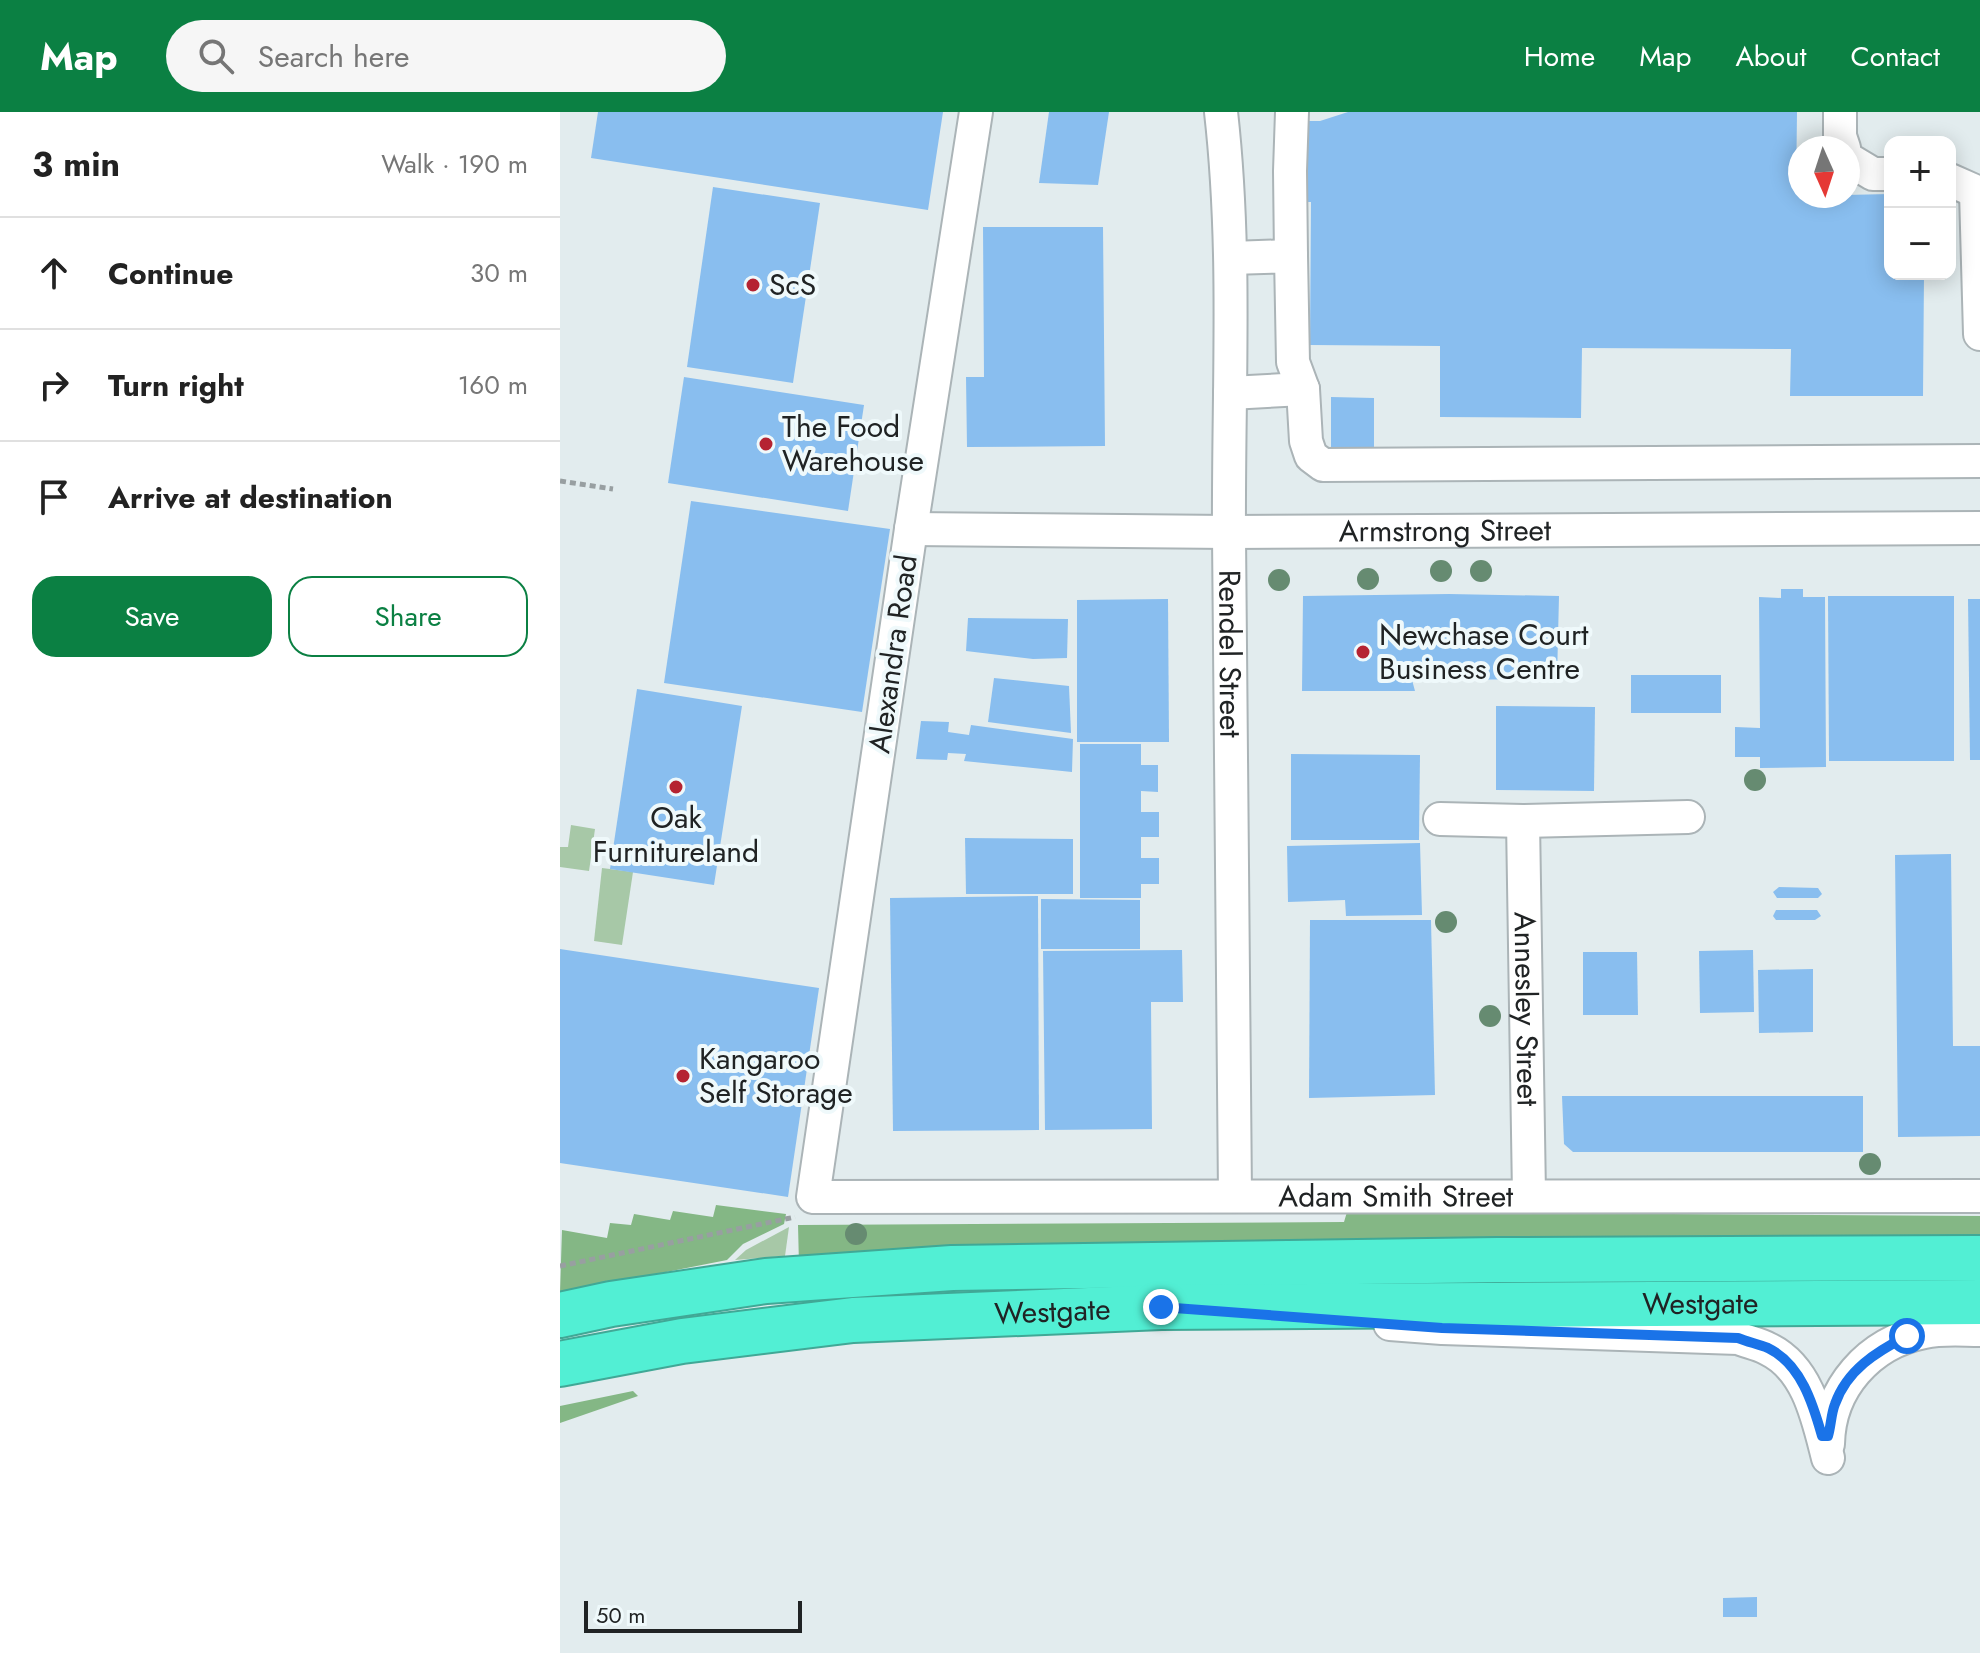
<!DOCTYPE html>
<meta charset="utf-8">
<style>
:root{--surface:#fff;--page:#f6f6f6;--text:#222;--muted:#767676;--line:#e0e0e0;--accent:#0b8043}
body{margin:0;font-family:Jost,sans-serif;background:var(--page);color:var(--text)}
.controls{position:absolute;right:24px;top:24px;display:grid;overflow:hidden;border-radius:16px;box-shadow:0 4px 20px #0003}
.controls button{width:72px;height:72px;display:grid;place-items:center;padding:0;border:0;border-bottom:2px solid var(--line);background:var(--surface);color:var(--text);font:40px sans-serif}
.compass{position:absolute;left:1228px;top:24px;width:72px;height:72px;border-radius:50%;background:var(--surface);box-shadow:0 4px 20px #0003;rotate:177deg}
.scale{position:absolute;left:24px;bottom:20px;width:218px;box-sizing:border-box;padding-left:8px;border:4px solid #202324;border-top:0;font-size:22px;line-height:28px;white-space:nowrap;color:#202324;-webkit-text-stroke:6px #eff9fb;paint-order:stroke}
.stop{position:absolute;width:24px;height:24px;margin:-18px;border:6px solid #1a73e8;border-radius:50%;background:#fff}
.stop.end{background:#1a73e8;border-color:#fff;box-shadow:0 2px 8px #0008}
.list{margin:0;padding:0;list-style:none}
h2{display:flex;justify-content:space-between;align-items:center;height:104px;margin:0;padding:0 32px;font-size:34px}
h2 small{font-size:26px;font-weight:400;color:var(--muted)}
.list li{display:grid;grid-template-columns:52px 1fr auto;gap:24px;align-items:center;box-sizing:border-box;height:112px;padding:0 32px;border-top:2px solid var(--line)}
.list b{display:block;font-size:30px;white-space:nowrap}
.list em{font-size:26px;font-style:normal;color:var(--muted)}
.actions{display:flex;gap:16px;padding:24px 32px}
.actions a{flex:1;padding:18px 0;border:2px solid var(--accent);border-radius:24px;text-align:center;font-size:28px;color:var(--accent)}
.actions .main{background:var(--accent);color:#fff}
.icon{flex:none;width:44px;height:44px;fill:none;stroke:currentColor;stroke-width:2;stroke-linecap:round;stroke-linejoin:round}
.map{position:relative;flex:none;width:1420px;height:1541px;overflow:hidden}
header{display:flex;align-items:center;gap:48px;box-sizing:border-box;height:112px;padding:0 40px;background:var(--accent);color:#fff}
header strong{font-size:38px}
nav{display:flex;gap:44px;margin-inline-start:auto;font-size:28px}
.search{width:560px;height:72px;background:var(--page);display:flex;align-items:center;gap:20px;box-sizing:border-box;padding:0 28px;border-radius:44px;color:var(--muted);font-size:30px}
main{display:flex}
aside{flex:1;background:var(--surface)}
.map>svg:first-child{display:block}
.green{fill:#a7c8a7}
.forest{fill:#84b785}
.building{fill:#89beef}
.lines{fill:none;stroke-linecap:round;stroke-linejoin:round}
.minor-casing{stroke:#abb4b7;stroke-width:36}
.highway-casing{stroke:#40a896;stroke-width:48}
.path{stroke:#989fa1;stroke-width:5;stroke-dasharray:6 4;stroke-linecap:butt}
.minor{stroke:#fff;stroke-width:32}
.highway{stroke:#52efd4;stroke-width:44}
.tree{fill:#668b71}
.route{stroke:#1a73e8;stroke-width:10}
.poi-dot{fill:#b52332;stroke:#eff9fb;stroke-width:3}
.labels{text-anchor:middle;stroke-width:8;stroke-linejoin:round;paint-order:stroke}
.poi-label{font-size:30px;fill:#202324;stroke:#eff9fb;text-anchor:start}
.street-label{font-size:30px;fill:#202324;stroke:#eff9fb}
</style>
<header>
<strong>Map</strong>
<div class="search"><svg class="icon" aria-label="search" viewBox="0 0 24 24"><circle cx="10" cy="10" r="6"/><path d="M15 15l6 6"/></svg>Search here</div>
<nav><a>Home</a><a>Map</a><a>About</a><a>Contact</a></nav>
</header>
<main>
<aside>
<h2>3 min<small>Walk · 190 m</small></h2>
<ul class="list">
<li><svg class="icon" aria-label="ahead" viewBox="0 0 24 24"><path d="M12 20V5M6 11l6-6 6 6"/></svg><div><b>Continue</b></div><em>30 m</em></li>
<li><svg class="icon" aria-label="right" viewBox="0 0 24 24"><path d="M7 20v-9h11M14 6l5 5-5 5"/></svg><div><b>Turn right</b></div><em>160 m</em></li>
<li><svg class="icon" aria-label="arrive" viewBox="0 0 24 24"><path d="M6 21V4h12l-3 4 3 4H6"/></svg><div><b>Arrive at destination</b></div></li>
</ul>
<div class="actions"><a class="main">Save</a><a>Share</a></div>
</aside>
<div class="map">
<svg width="1420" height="1541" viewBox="0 0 1420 1541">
<rect width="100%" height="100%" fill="#e2ecee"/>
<g class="green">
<polygon points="11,713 35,717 29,759 0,755 0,735 8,735"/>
<polygon points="42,756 73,760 62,833 34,829"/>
<polygon points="229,1115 225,1144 175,1148 186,1138"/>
</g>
<g class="forest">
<polygon points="156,1093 226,1102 224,1112 183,1132 167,1148 0,1181 2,1118 47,1126 50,1111 71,1113 74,1102 110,1108 113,1099 153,1105"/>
<polygon points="787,1100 1420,1104 1420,1138 239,1153 238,1113 784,1110"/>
<polygon points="73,1279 78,1284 0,1311 0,1294"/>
</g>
<g class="building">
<polygon points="38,0 383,0 368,98 31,46"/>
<polygon points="489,0 549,0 538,73 479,71"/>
<polygon points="788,0 1237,0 1236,82 1240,82 1240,84 1330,82 1330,162 1364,162 1363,284 1230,284 1231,237 1022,236 1021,306 880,305 880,234 750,233 751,90 737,90 737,9 760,9"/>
<polygon points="153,75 260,91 233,271 127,255"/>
<polygon points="423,115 543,115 545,334 407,335 406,265 424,265"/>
<polygon points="124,265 304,293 288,399 108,371"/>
<polygon points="771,285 814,286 814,336 771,336"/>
<polygon points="131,389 330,417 302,600 104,571"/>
<polygon points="1221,477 1243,477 1243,485 1265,485 1266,655 1200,656 1200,645 1175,645 1175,615 1200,616 1199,485 1221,486"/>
<polygon points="889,482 999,484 997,567 866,568 852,568 855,579 742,579 743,484"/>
<polygon points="1268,484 1394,484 1394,649 1269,649"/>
<polygon points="608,487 609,630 517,630 517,488"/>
<polygon points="1408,487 1420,487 1420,648 1410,648"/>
<polygon points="408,506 508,507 507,546 473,547 406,539"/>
<rect x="1071" y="563" width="90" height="38"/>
<polygon points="434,566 509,574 511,621 428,610"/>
<polygon points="77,577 182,594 154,773 50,757"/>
<polygon points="936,594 1035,595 1034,679 936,678"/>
<polygon points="361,609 389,610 388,620 409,623 411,613 513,627 512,660 404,649 406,642 388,641 387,648 356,647"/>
<polygon points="520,632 581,632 581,653 598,653 598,680 581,679 581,700 599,700 599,725 581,725 581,746 599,746 599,772 581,772 581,786 520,786"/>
<polygon points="731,642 860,643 859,728 731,728"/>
<polygon points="405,726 513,727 513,782 406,782"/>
<polygon points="860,731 862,803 786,804 785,788 728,790 727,734"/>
<polygon points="1391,742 1393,934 1420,934 1420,1024 1338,1025 1335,743"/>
<polygon points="1219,775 1258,776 1262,782 1258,786 1217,786 1213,780"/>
<polygon points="478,784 479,1018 333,1019 330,786"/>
<polygon points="481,787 580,788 580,837 481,837"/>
<polygon points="1216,798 1257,798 1261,804 1255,808 1216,808 1213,804"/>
<polygon points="750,808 871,808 875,983 749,986"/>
<polygon points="0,837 259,876 228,1085 0,1051"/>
<polygon points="622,838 623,890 591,890 592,1017 485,1018 483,839"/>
<polygon points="1193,838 1194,900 1140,901 1139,839"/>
<polygon points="1023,840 1077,840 1078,903 1023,903"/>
<polygon points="1253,857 1253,920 1199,921 1198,858"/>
<polygon points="1002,984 1303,984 1303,1040 1013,1040 1004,1032"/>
<polygon points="1197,1485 1197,1505 1163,1505 1163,1486"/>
</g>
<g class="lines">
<defs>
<g id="minor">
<path id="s1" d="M416,0L351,417L253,1085L1420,1084"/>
<path id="s2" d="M661,0C677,141 668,282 669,424C670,644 672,864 675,1084"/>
<polyline points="1280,0 1280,24 1284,36"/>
<polyline points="1288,47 1313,62 1330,62"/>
<polyline points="1390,68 1417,80"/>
<polyline points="1420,80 1416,80 1420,222"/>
<polyline points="731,144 730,59 732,0"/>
<polyline points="671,146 731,144 733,250 743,277 746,329 751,344 763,353 1420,349"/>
<polyline points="670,281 743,277"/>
<path id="s3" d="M351,417L669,420L1420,416"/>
<polyline points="880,707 963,709 1128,705"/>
<path id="s4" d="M963,709L969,1083"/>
<path d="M830,1212L882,1216L1178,1226C1188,1230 1199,1232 1208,1237C1248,1256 1258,1307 1268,1346"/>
<path d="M1268,1332C1269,1276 1309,1231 1364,1220C1382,1216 1402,1218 1420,1218"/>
</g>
<g id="highway">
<polyline points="0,1203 51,1192 206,1169 392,1156 937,1148 1420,1146"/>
<path id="s5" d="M0,1252L122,1229L293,1208L601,1195L1420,1190"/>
</g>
</defs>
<use href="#minor" class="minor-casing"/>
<use href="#highway" class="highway-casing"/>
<g class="path">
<polyline points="0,369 53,377"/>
<polyline points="0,1154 235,1105"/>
</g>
<use href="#minor" class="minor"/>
<use href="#highway" class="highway"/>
</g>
<g class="tree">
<circle cx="881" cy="459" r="11"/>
<circle cx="921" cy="459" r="11"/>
<circle cx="808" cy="467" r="11"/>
<circle cx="719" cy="468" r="11"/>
<circle cx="1195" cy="668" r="11"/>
<circle cx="886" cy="810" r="11"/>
<circle cx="930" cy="904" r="11"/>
<circle cx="1310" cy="1052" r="11"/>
<circle cx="296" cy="1122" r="11"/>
</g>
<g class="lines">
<path class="route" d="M601,1195L882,1216L1178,1226C1188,1230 1198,1232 1208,1236C1241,1252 1253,1292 1262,1324H1268C1271,1314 1271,1302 1275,1292C1287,1258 1316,1240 1347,1224"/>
</g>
<g class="poi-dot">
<circle cx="193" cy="173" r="8"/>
<circle cx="206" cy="332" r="8"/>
<circle cx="803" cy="540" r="8"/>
<circle cx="116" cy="675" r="8"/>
<circle cx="123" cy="964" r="8"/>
</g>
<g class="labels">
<g class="poi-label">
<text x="209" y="183">ScS</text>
<text x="222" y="325">The Food<tspan x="222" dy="34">Warehouse</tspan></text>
<text x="819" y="533">Newchase Court<tspan x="819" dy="34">Business Centre</tspan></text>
<text x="116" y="716" text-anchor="middle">Oak<tspan x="116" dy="34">Furnitureland</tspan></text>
<text x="139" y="957">Kangaroo<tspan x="139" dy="34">Self Storage</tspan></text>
</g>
<g class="street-label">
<text dy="10" stroke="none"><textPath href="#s3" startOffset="534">Armstrong Street</textPath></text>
<text transform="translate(333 542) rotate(-82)" y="10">Alexandra Road</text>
<text dy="10" stroke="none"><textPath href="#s2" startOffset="542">Rendel Street</textPath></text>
<text dy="10" stroke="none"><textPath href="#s4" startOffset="188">Annesley Street</textPath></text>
<text dy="10" stroke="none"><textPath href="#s1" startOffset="1680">Adam Smith Street</textPath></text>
<text dy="10" stroke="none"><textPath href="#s5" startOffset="1144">Westgate</textPath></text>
<text dy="10" stroke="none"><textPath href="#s5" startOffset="496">Westgate</textPath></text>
</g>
</g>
</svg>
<div class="controls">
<button>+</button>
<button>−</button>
</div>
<svg class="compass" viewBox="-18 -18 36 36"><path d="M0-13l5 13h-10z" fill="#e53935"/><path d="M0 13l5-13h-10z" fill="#767676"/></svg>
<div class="scale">50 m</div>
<div class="stop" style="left:1347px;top:1224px"></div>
<div class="stop end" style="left:601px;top:1195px"></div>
</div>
</main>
